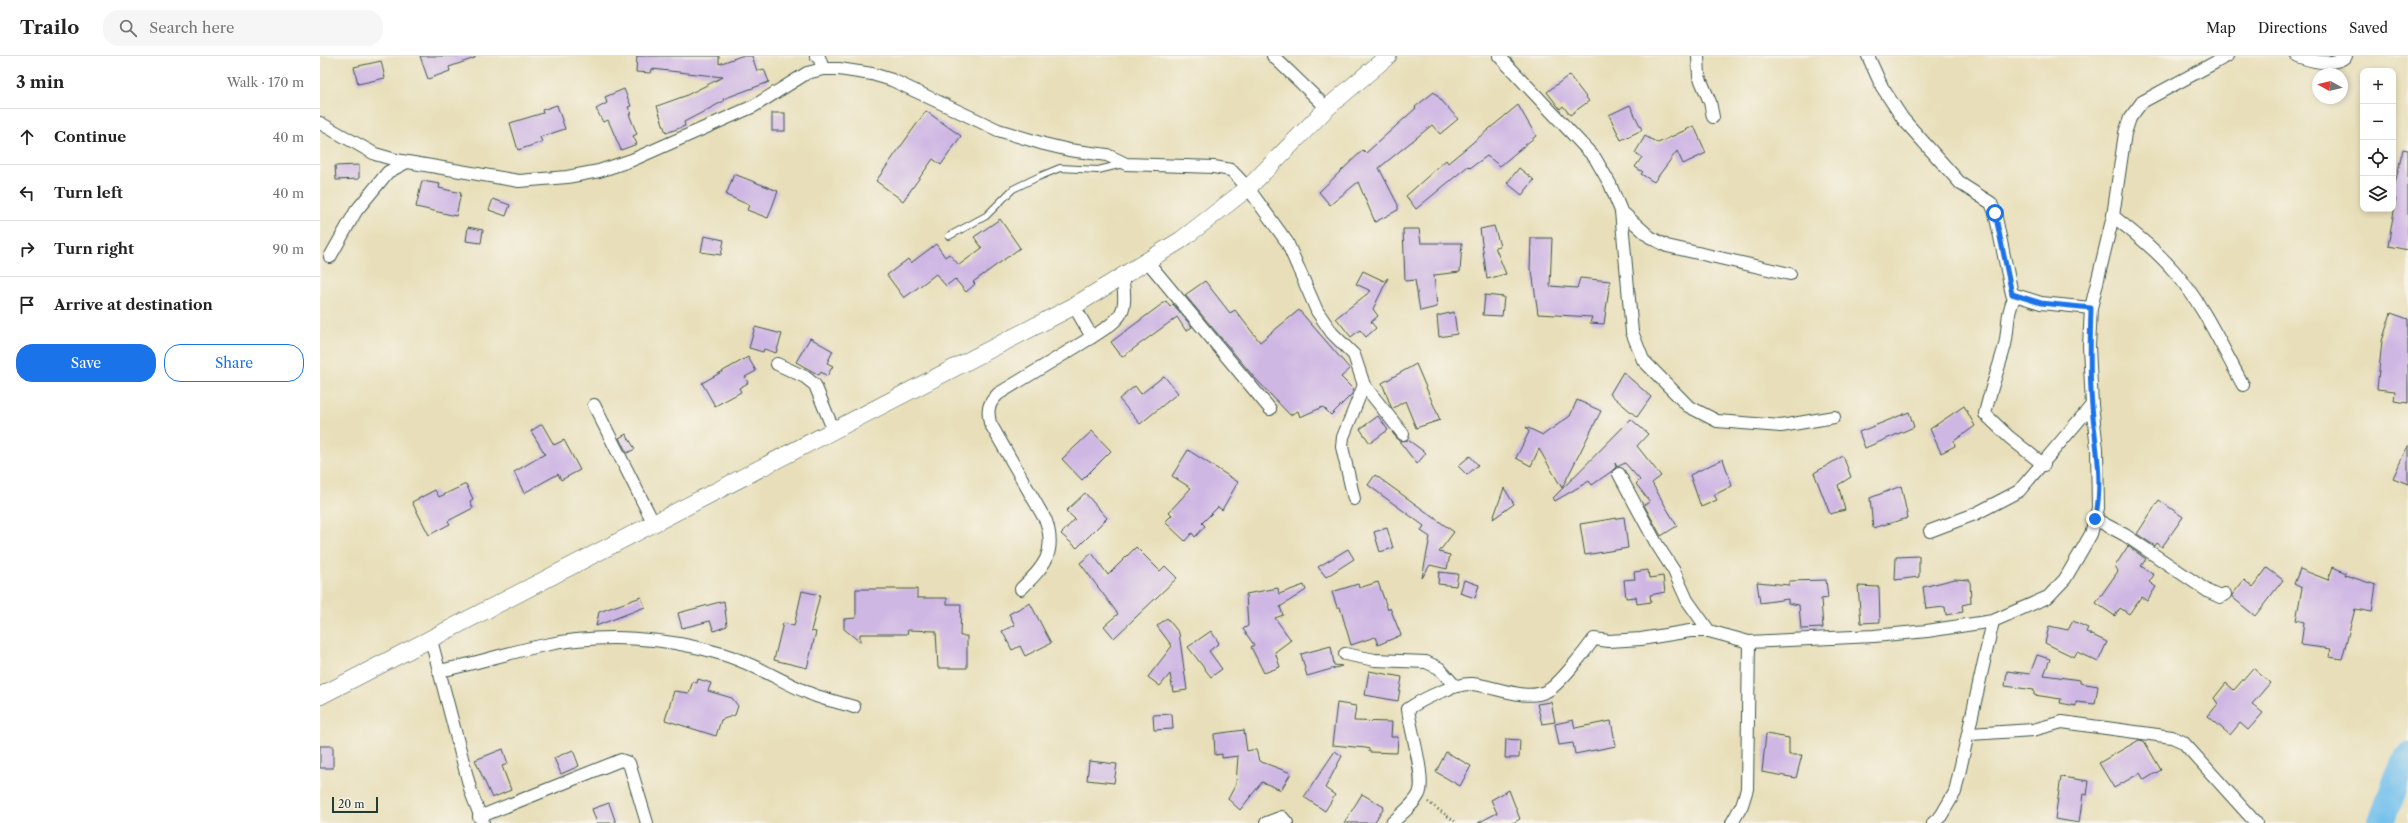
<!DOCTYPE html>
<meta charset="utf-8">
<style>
:root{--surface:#fff;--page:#f6f6f6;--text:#222;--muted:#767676;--line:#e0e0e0;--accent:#1a73e8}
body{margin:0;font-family:"Libre Caslon Text",serif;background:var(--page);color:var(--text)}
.controls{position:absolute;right:12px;top:12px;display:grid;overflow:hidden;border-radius:8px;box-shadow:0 2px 6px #0003}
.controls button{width:36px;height:36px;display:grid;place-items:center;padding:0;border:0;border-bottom:1px solid var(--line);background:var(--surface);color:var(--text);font:20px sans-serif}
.compass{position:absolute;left:1992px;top:12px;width:36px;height:36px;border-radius:50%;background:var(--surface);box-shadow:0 2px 6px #0003;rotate:278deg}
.scale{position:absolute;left:12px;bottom:10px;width:46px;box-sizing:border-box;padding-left:4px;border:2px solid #1f3d34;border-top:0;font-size:11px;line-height:14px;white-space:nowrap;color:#1f3d34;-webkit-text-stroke:3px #f7f3e8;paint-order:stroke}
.stop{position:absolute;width:12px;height:12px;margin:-9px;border:3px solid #1a73e8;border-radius:50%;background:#fff}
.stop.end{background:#1a73e8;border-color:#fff;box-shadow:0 1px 4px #0008}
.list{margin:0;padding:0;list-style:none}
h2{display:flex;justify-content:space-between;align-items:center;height:52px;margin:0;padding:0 16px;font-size:17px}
h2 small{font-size:13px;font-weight:400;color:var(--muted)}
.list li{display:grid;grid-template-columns:26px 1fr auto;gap:12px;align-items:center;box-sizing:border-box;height:56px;padding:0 16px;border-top:1px solid var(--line)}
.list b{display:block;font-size:15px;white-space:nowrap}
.list em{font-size:13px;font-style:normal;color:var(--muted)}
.actions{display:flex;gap:8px;padding:12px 16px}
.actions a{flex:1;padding:9px 0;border:1px solid var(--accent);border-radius:16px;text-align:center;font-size:14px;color:var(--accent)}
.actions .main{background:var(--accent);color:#fff}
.icon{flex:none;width:22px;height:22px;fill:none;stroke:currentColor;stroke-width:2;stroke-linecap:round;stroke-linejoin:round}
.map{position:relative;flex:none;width:2088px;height:767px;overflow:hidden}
header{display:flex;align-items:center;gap:24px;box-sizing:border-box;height:56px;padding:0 20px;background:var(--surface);border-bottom:1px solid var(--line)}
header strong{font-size:19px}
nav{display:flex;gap:22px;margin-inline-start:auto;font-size:14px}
.search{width:280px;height:36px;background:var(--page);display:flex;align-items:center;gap:10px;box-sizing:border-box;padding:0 14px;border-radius:16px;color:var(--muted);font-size:15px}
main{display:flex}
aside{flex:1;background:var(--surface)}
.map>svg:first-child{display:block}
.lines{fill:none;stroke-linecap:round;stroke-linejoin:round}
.river{stroke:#72c0ec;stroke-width:27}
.building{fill:#cfb7e4}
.lane-casing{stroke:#3d5548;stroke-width:8}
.street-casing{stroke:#3d5548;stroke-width:14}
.secondary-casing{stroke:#3d5548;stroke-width:18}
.path{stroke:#3d5548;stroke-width:2.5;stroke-dasharray:1 3;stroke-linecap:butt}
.lane{stroke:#fff;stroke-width:6}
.street{stroke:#fff;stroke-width:12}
.secondary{stroke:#fff;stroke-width:17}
.route{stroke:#1a73e8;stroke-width:5}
</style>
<header>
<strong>Trailo</strong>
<div class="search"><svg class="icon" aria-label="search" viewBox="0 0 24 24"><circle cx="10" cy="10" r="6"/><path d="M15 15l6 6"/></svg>Search here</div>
<nav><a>Map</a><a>Directions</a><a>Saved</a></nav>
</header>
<main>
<aside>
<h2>3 min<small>Walk · 170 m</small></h2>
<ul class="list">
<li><svg class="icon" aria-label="ahead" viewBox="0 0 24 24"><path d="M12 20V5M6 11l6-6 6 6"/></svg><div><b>Continue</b></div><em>40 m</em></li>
<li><svg class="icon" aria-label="left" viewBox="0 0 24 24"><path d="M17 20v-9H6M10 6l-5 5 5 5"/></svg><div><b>Turn left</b></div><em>40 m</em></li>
<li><svg class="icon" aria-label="right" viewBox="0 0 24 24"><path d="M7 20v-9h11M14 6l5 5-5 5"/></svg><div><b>Turn right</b></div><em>90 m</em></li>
<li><svg class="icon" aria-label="arrive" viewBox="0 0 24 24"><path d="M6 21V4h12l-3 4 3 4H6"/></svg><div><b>Arrive at destination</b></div></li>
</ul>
<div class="actions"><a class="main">Save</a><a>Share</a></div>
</aside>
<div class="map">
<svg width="2088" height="767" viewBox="0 0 2088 767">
<rect width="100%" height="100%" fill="#f7f3e8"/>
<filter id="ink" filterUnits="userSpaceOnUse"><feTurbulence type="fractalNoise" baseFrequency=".025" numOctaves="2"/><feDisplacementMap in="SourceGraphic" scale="8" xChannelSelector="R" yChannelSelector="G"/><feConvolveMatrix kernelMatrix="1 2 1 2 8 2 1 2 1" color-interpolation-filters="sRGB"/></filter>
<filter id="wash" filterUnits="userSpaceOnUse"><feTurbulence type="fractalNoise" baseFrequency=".012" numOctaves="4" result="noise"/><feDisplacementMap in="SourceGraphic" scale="16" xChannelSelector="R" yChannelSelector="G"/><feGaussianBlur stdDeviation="0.9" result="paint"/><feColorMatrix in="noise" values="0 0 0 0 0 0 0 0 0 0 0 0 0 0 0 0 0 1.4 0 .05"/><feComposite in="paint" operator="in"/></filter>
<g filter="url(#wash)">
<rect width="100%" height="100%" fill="#e8dfba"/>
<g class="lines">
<polyline class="river" points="2061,767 2083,707 2088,700"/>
</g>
<g id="blocks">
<g class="building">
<polygon points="100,0 155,0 155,2 129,11 130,15 108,23"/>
<polygon points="317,0 399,0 399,8 421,0 432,0 437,15 444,13 449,26 403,43 404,45 364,66 365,70 346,77 337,50 365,40 403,21 332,13 331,17 316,16"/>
<polygon points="61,5 65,22 38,28 34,11"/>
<polygon points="1249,19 1269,45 1250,59 1243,50 1240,53 1227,36"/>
<polygon points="304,33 311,50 308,51 311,58 309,58 317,78 313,80 317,88 301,94 288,64 283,66 276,53 287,47 285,41"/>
<polygon points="1114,36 1138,63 1120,78 1112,69 1059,112 1078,149 1078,154 1055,166 1038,126 1010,149 999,136 1043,94 1046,97 1096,52 1095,51"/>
<polygon points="237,49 245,73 220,81 222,86 198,94 190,67 223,57 222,54"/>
<polygon points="1198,49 1216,80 1180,110 1167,100 1150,112 1148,110 1096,153 1086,140 1126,104 1128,107"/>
<polygon points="1310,49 1322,74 1301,84 1289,59"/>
<polygon points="606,55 641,80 621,109 613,103 583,145 556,125"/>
<rect x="452" y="57" width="13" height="18"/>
<polygon points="1374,70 1386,97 1363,108 1357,95 1334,126 1321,118 1323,116 1315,111 1322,101 1315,97 1325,80 1338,87"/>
<polygon points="2083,93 2088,94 2088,194 2068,190 2076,143 2073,142 2073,137"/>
<polygon points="39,109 39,123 16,124 15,110"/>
<polygon points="1199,112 1214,124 1202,139 1187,127"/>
<polygon points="414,118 458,135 448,162 427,154 429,149 406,139"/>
<polygon points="102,125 120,128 119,132 141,137 136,160 96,151"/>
<polygon points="173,143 190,149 186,160 169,154"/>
<polygon points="680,163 700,192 653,226 655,228 646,236 635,223 626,230 616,218 584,242 567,219 588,203 591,207 616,188 625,201 629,198 639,209 662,192 654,181"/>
<polygon points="1174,170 1180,190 1175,191 1186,218 1167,223 1160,173"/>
<polygon points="148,171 163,174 161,187 146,185"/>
<polygon points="1083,173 1099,173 1101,187 1142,187 1140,216 1114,219 1117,251 1100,255 1095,224 1085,225"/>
<polygon points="384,180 404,184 401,199 381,196"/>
<polygon points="1211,182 1232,182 1230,230 1257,232 1260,222 1290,225 1284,268 1270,267 1272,261 1218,258 1212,215 1210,214"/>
<polygon points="1043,215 1064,225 1068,222 1053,253 1058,260 1051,266 1056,272 1046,281 1040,274 1031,281 1016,262 1051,235 1036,228"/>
<polygon points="885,225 910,257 915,254 940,286 979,254 1030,313 1021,321 1034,334 1032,338 1011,359 1003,351 980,361 978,355 970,359 933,320 865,239"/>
<polygon points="1165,239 1184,241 1182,260 1163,259"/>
<polygon points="846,245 850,251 853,248 872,271 866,275 857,261 802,301 791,286"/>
<polygon points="1134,256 1137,278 1119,281 1117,260"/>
<polygon points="2071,257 2088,263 2088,347 2074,345 2075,335 2057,333 2062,285"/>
<polygon points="435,271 462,278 456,297 444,293 443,296 429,292"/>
<polygon points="490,282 513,295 507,307 513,310 507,320 501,316 499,319 476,306"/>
<polygon points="428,301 436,315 425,321 428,327 419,332 421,336 395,350 382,327"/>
<polygon points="1096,308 1120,364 1096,372 1085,345 1072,353 1062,327"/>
<polygon points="1303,316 1331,341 1317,361 1290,338"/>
<polygon points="844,320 858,337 820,368 799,343 815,330 821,338"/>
<polygon points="1257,344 1281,355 1242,432 1219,393 1211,410 1196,402 1209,376 1206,371 1223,379 1250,360"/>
<polygon points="1644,350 1655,370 1634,385 1635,390 1621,397 1610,373"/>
<polygon points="1589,356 1594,371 1545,392 1539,376"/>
<polygon points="1058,360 1068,374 1050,387 1040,373"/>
<polygon points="1311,363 1328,378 1317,390 1341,420 1332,427 1357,470 1341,480 1324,449 1330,446 1316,428 1320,424 1305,407 1297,411 1295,407 1296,411 1292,415 1272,429 1269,425 1235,445 1233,442"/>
<polygon points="222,368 234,389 244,384 260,414 241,424 238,418 204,437 194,416 225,398 211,375"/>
<polygon points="772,375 791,395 762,424 742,403"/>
<polygon points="1072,376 1080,385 1088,384 1106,397 1097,408"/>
<polygon points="306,378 315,393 307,397 299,382"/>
<polygon points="2088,389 2088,428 2073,422"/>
<polygon points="868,394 918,426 902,454 898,451 882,467 885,470 875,481 872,477 865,485 845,466 852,459 849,456 871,432 852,420"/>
<polygon points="1150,400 1158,409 1147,419 1138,410"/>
<polygon points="1523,400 1531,421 1518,429 1525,454 1510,458 1494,417"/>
<polygon points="1403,403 1412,430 1394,439 1397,444 1381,451 1370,419"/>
<polygon points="1055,419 1134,476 1119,496 1130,499 1127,513 1110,509 1102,522 1110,481 1101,475 1104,470 1048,429"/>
<polygon points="146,428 153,443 150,445 153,452 128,465 130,468 109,479 92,446 115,434 119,441"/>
<polygon points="1581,430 1588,462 1553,472 1550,442"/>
<polygon points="1184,432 1194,448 1173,463"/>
<polygon points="765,437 787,462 757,492 741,478 755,463 746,455"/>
<polygon points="1839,444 1863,461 1842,491 1837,487 1835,490 1817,478"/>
<polygon points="1304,461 1308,492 1265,499 1260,468"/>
<polygon points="1067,472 1073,492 1060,496 1054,476"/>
<polygon points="1808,490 1826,503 1821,510 1834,519 1829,526 1836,531 1827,545 1821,541 1809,558 1800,552 1795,560 1776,547 1798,515 1795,510"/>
<polygon points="816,491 840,515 845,510 857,522 794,582 784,570 798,558 760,507 772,497 788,519"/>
<polygon points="1028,493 1034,503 1006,521 998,511"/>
<polygon points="1599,500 1599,521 1575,524 1576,501"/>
<polygon points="2013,511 2026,517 2025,519 2056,529 2052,556 2035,553 2022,603 2009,601 2011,593 1981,589 1984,566 1976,564 1982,532 1974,528 1980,513 2008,524"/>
<polygon points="1947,512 1963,524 1935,560 1912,541 1912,539 1924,524 1933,531"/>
<polygon points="1328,514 1329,522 1343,520 1345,536 1330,539 1331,546 1317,548 1316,541 1306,542 1304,524 1315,523 1314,516"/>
<polygon points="1119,516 1138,518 1136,530 1118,528"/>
<polygon points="1635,523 1650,524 1651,547 1642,549 1643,556 1626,559 1625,551 1606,553 1603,531"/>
<polygon points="1144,524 1159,529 1155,542 1140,537"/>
<polygon points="1506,524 1508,542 1501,543 1503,572 1481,573 1479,549 1468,547 1468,543 1440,547 1437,526 1469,529 1469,525"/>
<polygon points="1058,526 1068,554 1070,552 1081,579 1058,589 1055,581 1031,589 1020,551 1017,551 1012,536 1038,528 1039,532"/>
<polygon points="984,529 986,534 960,551 963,559 955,562 971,584 955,596 960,611 944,617 931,591 934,589 923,573 928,570 926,538 958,532 959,538"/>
<polygon points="1538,530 1559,531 1560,566 1541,567"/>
<polygon points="536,533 597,533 597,542 627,542 627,548 641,548 640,580 647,580 647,612 618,612 616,575 588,574 587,578 540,578 540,586 524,573 524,563 536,562"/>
<polygon points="482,535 500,539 491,575 496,576 487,612 454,604 463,567 474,570"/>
<polygon points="321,541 325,551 276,570 279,556"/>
<polygon points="404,545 407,570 394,575 390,565 362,572 358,557"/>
<polygon points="710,547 731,587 705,600 700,590 692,594 682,575 695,569 689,558"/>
<polygon points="847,562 859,577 867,634 853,636 850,618 840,630 828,621 852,590 837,570"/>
<polygon points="1753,565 1768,572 1766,576 1787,586 1778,606 1757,596 1754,601 1725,587 1729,570 1748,574"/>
<polygon points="891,575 899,587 889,595 902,613 891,621 868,591"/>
<polygon points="1011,590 1014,609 1022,610 987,620 981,598"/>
<polygon points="1717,599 1730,603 1724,619 1760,624 1760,627 1778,630 1775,648 1756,646 1756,650 1740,647 1741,643 1714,639 1714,634 1685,630 1687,615 1710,618"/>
<polygon points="1933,612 1950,627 1932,648 1943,657 1928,674 1920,667 1910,679 1888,660 1898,648 1894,642 1906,627 1914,634"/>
<polygon points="1049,615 1082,621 1078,645 1045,639"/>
<polygon points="378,623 391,627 388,635 412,642 418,650 415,659 401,664 396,680 345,664 354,635 369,637 373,625 377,627"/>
<polygon points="1231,646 1235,666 1222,668 1217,648"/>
<polygon points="1017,647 1036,650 1034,665 1072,666 1071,681 1078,681 1077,697 1049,696 1049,693 1046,692 1012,689"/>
<polygon points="852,658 853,673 834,674 833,659"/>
<polygon points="1253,664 1255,672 1291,665 1296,690 1255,698 1253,687 1239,689 1235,668"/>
<polygon points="924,674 927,695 936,693 939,705 971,717 961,734 942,726 920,754 908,743 916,728 918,700 902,702 902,698 895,699 894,678"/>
<polygon points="1446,678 1469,682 1469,699 1482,699 1476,722 1442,716"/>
<polygon points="1186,683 1200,684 1199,702 1185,702"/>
<polygon points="1819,684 1824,685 1841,714 1824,724 1820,717 1794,732 1779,707"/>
<rect x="0" y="690" width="13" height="22"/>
<polygon points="183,693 188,708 182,710 191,734 172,742 155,704"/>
<polygon points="253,694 259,710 241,718 234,702"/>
<polygon points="1015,695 1022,700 1005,732 1015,739 1005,755 984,741"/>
<polygon points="1126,696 1151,710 1140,730 1116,716"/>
<polygon points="769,705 797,708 794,727 767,724"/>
<polygon points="1741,721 1769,725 1767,739 1763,738 1759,767 1735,763"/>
<polygon points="1189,734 1200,763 1193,767 1158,767 1177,757 1171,744"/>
<polygon points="1042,738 1064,751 1054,767 1024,767"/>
<polygon points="289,747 296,767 277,767 272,753"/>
</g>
</g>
</g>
<g filter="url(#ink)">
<use href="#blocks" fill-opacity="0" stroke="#3d5548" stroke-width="1"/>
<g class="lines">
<defs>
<polyline id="lane" points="629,180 666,160 693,133 718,121 740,112 778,114 803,108"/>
<g id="street">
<polyline points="496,0 499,1 503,13"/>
<polyline points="953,0 1007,52"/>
<polyline points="1179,0 1275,102 1290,128 1301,155 1312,276 1323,304 1368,350 1397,365 1461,370 1514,361"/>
<polyline points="1378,0 1379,20 1390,46 1393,61"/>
<polyline points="1548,0 1562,31 1583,63 1641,128 1671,147 1675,157 1692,238 1721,247 1771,252"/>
<path d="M1977,0C1991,5 2014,11 2026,0"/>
<polyline points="0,67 55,98 76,104 199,125 247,121 279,115 312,104 434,50 487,17 503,13 519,13 552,18 572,24 678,74 724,88 749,94 787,99 806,108 894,111 911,114 928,132 967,186 997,255 1012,277 1034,299 1044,329 1083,378"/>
<polyline points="1301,155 1330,181 1347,190 1470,218"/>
<path d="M1793,160C1814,177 1836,194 1854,215C1883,248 1902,291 1923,329"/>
<polyline points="10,201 36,155 68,116 87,106"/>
<polyline points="827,205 950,353"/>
<path d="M1695,240C1686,258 1689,270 1685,289C1679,312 1670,334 1665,358L1689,381L1724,409"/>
<path d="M772,281C803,261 808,258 802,220"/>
<polyline points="457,308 485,321 495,329 513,373"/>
<polyline points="274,349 334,468"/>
<polyline points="1299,418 1336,487 1354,515 1367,544 1389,575"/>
<polyline points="1034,443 1022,391 1023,381 1044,329"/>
<polyline points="1775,463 1805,479 1889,536 1900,541 1905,538"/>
<polyline points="1610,475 1655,458 1699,435 1772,349"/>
<path d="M701,533C723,511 737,498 726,465L670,367C667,354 668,348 678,338L772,281L754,250"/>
<polyline points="111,584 151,736 163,767"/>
<polyline points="1025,598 1055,604 1106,606 1119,612 1134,629"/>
<path d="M119,615C155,608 189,596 225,589C282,577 346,581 402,598C436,608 465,628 496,640C508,644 522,647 534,651"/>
<polyline points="1650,678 1713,674 1742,666 1852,681 1863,686 1936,767"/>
<polyline points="159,761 301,704 309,707 327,767"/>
<polyline points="946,767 962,761 967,767"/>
<path d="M1072,767C1080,759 1094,749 1099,738C1106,723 1090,672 1088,653C1103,643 1135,627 1152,628C1174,630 1206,646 1227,635C1239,629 1266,594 1274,583L1289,585L1321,583L1370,575H1389L1429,586L1554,580L1607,575L1673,565L1728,541L1745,523L1759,499L1771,478L1778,452L1777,393L1772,349L1769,290L1771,252L1793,160L1805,77L1810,62L1822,46L1907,0"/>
<polyline points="1412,767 1422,749 1427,733 1429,586"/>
<polyline points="1613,767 1621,760 1635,736 1673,565"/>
</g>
<polyline id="secondary" points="0,640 754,250 861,184 928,132 1007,52 1068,0"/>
</defs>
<use href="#lane" class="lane-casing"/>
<use href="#street" class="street-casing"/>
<use href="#secondary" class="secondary-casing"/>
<polyline class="path" points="1108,746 1137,767"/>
<use href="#lane" class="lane"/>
<use href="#street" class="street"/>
<use href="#secondary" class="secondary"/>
</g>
</g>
<g class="lines" filter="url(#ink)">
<path class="route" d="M1675,157L1692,238L1721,247L1771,252C1770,285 1769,318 1772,350C1775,387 1784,426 1775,463"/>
</g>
</svg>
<div class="controls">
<button>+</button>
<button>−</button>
<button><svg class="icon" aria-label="locate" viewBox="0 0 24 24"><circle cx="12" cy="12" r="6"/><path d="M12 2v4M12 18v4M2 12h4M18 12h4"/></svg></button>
<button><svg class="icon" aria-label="layers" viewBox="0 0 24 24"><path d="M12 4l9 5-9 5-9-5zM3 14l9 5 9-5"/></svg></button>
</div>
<svg class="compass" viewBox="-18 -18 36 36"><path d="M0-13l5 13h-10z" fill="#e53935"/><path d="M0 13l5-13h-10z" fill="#767676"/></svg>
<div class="scale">20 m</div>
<div class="stop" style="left:1675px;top:157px"></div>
<div class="stop end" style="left:1775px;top:463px"></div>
</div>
</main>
